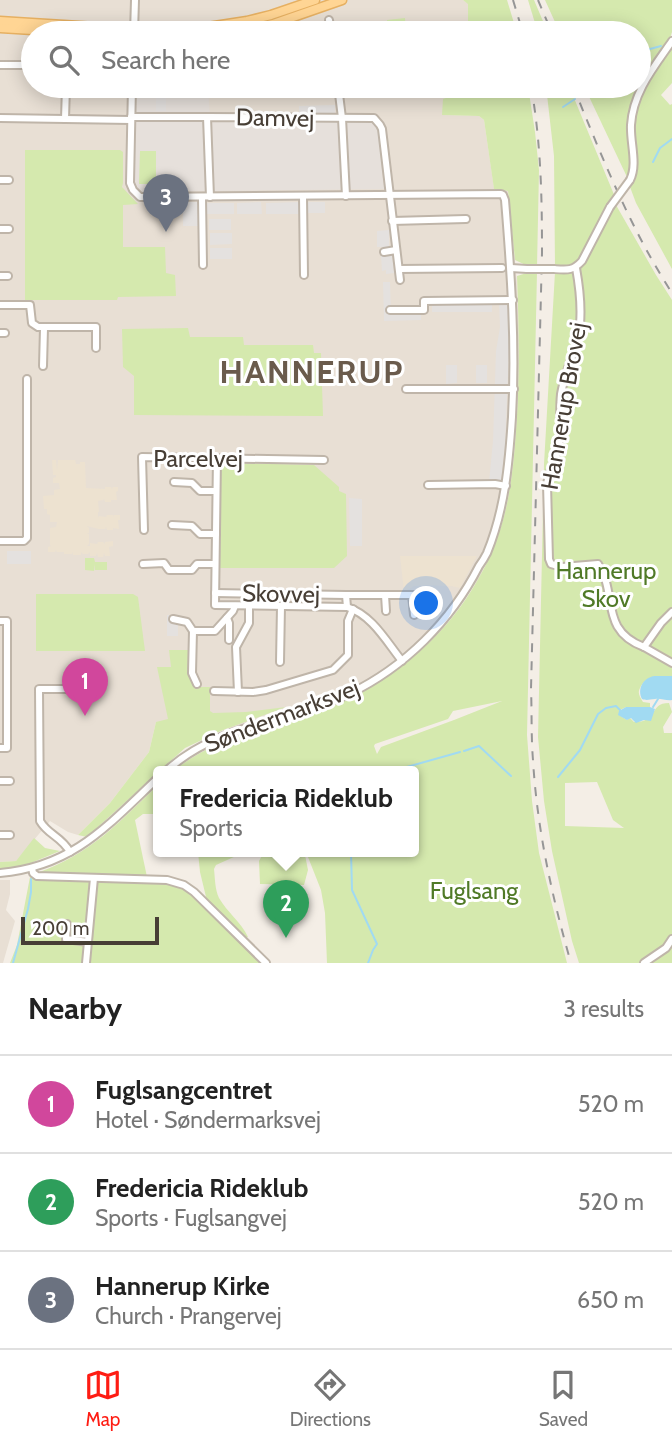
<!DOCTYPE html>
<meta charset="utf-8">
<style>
:root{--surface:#fff;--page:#f6f6f6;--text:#222;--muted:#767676;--line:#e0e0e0;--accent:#fe1c13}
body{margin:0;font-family:Cabin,sans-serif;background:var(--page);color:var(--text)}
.scale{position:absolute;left:21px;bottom:18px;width:138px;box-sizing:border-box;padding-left:7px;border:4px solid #473e35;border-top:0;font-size:19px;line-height:24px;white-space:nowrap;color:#473e35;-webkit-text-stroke:5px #fff;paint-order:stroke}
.you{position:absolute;left:427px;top:604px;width:24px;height:24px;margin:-18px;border:5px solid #fff;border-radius:50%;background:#1a73e8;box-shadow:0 0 0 10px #1a73e833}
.badge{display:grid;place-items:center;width:46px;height:46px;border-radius:50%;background:var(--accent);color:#fff;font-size:23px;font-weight:700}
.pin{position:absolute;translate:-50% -58px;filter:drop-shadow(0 2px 4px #0008)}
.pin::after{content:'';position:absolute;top:37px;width:24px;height:21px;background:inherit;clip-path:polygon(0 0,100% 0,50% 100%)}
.popup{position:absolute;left:153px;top:766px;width:266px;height:91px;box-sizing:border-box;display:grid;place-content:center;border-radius:7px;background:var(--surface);filter:drop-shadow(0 2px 5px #0005);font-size:23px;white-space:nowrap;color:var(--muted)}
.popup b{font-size:26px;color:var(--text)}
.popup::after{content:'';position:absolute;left:50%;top:100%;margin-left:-14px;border:14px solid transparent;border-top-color:var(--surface)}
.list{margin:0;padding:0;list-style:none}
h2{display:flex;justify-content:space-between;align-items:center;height:91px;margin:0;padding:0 28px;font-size:30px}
h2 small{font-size:23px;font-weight:400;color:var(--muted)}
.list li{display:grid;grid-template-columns:46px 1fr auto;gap:21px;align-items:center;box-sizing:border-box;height:98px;padding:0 28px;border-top:2px solid var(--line)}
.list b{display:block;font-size:26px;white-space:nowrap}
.list p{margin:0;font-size:23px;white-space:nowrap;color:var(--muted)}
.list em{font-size:23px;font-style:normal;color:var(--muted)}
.icon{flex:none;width:38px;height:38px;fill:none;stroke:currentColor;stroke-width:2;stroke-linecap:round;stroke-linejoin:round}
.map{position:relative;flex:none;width:672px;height:963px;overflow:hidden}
.search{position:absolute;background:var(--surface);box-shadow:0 4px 18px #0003;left:21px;right:21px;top:21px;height:77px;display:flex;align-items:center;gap:18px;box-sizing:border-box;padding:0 24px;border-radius:38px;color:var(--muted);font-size:26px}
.sheet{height:385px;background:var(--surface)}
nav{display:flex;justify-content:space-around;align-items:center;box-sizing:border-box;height:98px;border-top:2px solid var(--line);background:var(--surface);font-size:19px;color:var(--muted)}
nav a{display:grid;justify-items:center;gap:4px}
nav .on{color:var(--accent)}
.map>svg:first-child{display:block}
.residential{fill:#e8dfd4}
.industrial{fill:#e6e0db}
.education{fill:#ede2d0}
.green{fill:#d5e9ae;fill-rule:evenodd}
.parking{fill:#e4e1df}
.water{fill:#a1daf2}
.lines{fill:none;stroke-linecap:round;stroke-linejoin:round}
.stream{stroke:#a1daf2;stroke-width:2}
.minor-casing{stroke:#bfb5a9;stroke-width:10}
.major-casing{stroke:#e6b062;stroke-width:11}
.minor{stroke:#fff;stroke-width:6}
.major{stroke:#ffd594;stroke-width:8}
.rail{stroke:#969696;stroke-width:2;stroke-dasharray:9 9;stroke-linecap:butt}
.minor-bridge-casing{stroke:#bfb5a9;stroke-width:10;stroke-linecap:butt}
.minor-bridge{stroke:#fff;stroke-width:6}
.labels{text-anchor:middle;stroke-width:6;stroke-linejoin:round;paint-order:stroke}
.street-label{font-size:24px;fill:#473e35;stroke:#fff}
.park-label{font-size:24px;fill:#507a27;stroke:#fff}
.district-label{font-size:32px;font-weight:bold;letter-spacing:2px;fill:#6a5b4c;stroke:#fff}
</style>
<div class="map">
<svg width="672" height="963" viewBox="0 0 672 963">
<rect width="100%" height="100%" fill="#f4eee6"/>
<g class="residential">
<polygon points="0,0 463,0 468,3 468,33 33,33 33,86 469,86 469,90 443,115 479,116 484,120 494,188 508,191 517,282 519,331 519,390 514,457 510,490 503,520 492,550 479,579 439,634 423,651 385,680 335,706 313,713 245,733 156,722 149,752 110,803 78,835 68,832 50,821 16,861 0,862"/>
<polygon points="0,880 10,880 10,894 6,910 15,921 3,963 0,963"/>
</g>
<polygon class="industrial" points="138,86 208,86 210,118 377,121 384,189 142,192 134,184 135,121"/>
<g class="education">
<polygon points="52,460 56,460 57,470 58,460 75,460 76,464 80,464 80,462 85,462 86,488 105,489 105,487 111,487 112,489 113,487 118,487 118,491 116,492 117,500 111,500 111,502 105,502 104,499 103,500 98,501 99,512 98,512 98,518 99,516 106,517 107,515 113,515 113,517 114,515 120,515 120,520 118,520 119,529 113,528 113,530 107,530 106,527 105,529 99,529 87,526 89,528 89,533 87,533 89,534 89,544 87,546 90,546 90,543 97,544 98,542 103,542 105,544 105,542 113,541 113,546 109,547 110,556 105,556 104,553 103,557 98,557 97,553 96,556 90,556 90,552 88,554 83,554 81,552 81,555 73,555 73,552 72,554 64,554 64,552 57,552 56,550 55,552 48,552 48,547 51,546 50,545 50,528 56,527 57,522 50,522 50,515 47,514 47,509 44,509 43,496 54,495 54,490 60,489 59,483 53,483 53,478 56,477 56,475 53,475"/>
<polygon points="400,556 477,556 460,588 451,586 428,585 414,586 404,592"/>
</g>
<g class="green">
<polygon points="463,0 507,0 517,33 468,33 468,4"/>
<polygon points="528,0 534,0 548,33 538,33"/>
<polygon points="545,0 672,0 672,32 670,38 643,76 639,85 639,33 560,33"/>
<polygon points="405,18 406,33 388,33 387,20"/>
<path d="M672,47V83L661,95L670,105L672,104V269L636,203L630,187C638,166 631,147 633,126C634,95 654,70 672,47Z"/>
<polygon points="469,86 528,86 535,132 539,170 537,267 530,267 515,260 508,191 494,189 484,120 479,116 442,115 443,99 469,90"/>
<polygon points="546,86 569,86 615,197 602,215 580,259 572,267 555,267 554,156"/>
<polygon points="584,86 639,86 628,120 630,169 629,175 627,177"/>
<polygon points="25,150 120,150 123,152 123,183 122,187 138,204 123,205 123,247 165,247 166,273 175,275 176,296 118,297 117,300 25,300"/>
<polygon points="140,151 156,151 156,184 139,184"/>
<path d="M616,205L656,275L672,300V609L645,640L640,649L672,667V676C659,676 648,674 641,686C637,693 639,695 643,702L650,703V707H626L620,710L619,715L627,720L630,718L634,722C660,722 648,703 669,703L672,712L663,727L664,733H672V963H579L572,941L552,851L544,801L538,737L544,464L555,272L573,271ZM597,782L613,820L624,828L565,826V783Z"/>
<path d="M530,272H537L527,735L532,801L539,853L567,963H327L325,913L321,890L306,852H414V772H172C210,741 252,731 298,717C311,713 326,710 338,704C417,669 479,604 503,520C511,491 514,461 516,430C520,379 519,328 517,276ZM502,701L454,720L381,747L377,754L374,746L375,744L448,719L453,711Z"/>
<polygon points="188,328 190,337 243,337 244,345 313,345 314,353 321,353 323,416 134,415 134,376 123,367 122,329"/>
<polygon points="229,463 314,465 339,487 339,491 346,494 347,556 334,568 220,568 221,469"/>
<polygon points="85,558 94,558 95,562 107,562 107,570 95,570 95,564 94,571 85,570"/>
<polygon points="36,594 133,594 138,597 145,651 36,651"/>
<polygon points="672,616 672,660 651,648 650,644"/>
<path d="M169,650H191C190,664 187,676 198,687H210V711L213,713L246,712L286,707L223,730L185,748L87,837L78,835L110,803L149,752L156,722L168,719L157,667H171Z"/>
<path d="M158,785V814H143L135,820L147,877L37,873C91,854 118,823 158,785Z"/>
<polygon points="34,838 45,848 60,851 21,867 0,870 0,862 16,861"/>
<path d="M198,852H245L216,865L214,869C215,878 215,890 219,898C227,912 241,922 248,937L244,938L207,901L200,872Z"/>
<polygon points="264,852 302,852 305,855 308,870 304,885 260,884 259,861"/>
<polygon points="30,877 153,881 175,884 192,892 261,963 10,963 17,945"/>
</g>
<g class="parking">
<polygon points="156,86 183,86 182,94 166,94 166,111 156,111"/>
<polygon points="335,105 335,113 299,114 299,106"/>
<polygon points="183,202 198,202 199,226 183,226"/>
<polygon points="261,202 262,214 237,214 237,203"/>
<polygon points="300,202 300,214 266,214 266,203"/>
<rect x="306" y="202" width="19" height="11"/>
<rect x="205" y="203" width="29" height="11"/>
<rect x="209" y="219" width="22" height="11"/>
<polygon points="389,230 389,247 377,247 377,231"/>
<polygon points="210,233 232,233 232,244 210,245"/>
<rect x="210" y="248" width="22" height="11"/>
<polygon points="392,254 394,273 386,274 386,270 382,271 381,256"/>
<polygon points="383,282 390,282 391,313 421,313 421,320 384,321"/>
<polygon points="508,302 509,350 505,445 501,482 489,482 493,441 496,351 500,327 499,303"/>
<polygon points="492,303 492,312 432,312 432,304"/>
<polygon points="446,365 457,365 457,383 446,384"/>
<rect x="476" y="365" width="11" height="18"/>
<polygon points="349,498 362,499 362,546 350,546"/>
<rect x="7" y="551" width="24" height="13"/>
<rect x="167" y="615" width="11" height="21"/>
</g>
<g class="water">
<path d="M654,676H672V700C666,701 661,698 655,699C649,699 648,701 642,699C637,689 643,678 654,676Z"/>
<polygon points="626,707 650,707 655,709 651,721 644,720 636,723 631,718 627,720 618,715 619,711"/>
</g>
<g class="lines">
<g class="stream">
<polyline points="639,52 661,46"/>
<polyline points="563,107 575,99"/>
<polyline points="653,162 660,148 672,139"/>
<polyline points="653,707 658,699"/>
<polyline points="464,751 479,746 511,776"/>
<polyline points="389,772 460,752"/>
<polyline points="558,777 580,750 598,714 606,708 616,706 620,710"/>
<polyline points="351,852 352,890 377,944 373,950 368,963"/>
<polyline points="13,963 28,909 31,892 31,879"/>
</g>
<defs>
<g id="minor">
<polyline points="329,20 331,33"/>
<polyline points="134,33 135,0"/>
<polyline points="0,65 33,65"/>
<path d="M132,86L130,183L133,190L140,197L501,194L503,195L505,200C511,273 516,345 512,417C509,463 505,509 487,553C485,557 482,562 479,566C451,621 405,667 349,694C286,723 218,723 165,772"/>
<polyline points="338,86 342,118 346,196"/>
<polyline points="131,117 207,117"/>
<polyline points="0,118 131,120"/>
<polyline points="65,119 66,86"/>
<polyline points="0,180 9,180"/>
<path d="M630,180C638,164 630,143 631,125C633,92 654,67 672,41"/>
<polyline points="303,196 304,275"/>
<polyline points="202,197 203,265"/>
<polyline points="210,197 207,117 374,118 380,125 382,129 400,280"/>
<polyline points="392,221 466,219"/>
<polyline points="0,229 9,229"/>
<polyline points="384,252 396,250"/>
<polyline points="511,268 527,269"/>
<path d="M576,268C580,290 583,315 578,337C573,357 564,375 561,394C559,412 562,431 558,448C555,461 549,471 547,484L549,559L551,564L562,567L598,564C618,594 599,630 644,647"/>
<polyline points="399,269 502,268"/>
<path d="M554,269C567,270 573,271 582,261L610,207"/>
<polyline points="0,276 8,276"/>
<polyline points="0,305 30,305 32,323 38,327 96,327 96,348"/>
<polyline points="390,310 424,310 424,301 513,300"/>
<polyline points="0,333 5,333"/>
<polyline points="43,366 44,328"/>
<polyline points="406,389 514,389"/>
<path d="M217,458L215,605L347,607C372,615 386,641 402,661"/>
<polyline points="174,482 192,483 200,491 216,491"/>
<polyline points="428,485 495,484 506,486"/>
<polyline points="172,525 192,526 200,534 216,534"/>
<polyline points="144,530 142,457 324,460"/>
<polyline points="0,541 24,541 27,538 27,379"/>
<polyline points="143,564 164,563 169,570 192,570 197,564 215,564"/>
<polyline points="215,593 346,595"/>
<polyline points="385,595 386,611"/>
<polyline points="412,595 414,615"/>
<polyline points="347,607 346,595 433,595"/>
<polyline points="672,612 661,623 644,647 672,663"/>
<polyline points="227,618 229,623 229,640"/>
<polyline points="173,619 187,622 193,631 215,631 233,611 235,606"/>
<polyline points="0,621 7,621 7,748 0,748"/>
<polyline points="193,631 192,673 197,684"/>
<polyline points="280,662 281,606"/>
<polyline points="214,691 253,692 266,690 333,670 348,655 348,621 353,609"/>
<polyline points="238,692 236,647 249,623 249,606"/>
<polyline points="0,781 10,781"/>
<polyline points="0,835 10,835"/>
<path d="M70,852C61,836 48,835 40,821L39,689H80"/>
<polyline points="32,868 33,873 37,876 167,880 184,885 194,892 266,963"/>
<path d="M0,873C73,867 108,825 158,778"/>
<polyline points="67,924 66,939 88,942"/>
<polyline points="86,963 94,878"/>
<polyline points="644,963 666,948 672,939"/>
</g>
<g id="major">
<polyline points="0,21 143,30 195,29 247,21 271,15 315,0"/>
<polyline points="0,28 81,33"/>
<polyline points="230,33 273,24 342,0"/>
</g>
</defs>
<use href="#minor" class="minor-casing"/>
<use href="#major" class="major-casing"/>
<use href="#minor" class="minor"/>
<use href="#major" class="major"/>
<g class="rail">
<polyline points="513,0 523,33"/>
<polyline points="538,0 552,33"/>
<path d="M531,86C541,142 542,197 542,253L531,689C532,713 531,736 533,760C537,829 552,897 571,963"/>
<path d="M573,86C602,157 630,228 672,293"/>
</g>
<defs>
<g id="minor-bridge">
<polyline points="610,207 630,180"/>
<polyline points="527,269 554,269"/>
</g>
</defs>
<use href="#minor-bridge" class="minor-bridge-casing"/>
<use href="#minor-bridge" class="minor-bridge"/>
</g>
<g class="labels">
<g class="street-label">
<text transform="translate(275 118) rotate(1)" y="8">Damvej</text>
<text transform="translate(564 406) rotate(-80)" y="8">Hannerup Brovej</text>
<text x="198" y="467">Parcelvej</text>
<text transform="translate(281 594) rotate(1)" y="8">Skovvej</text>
<text transform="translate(282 716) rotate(-21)" y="8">Søndermarksvej</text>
</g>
<g class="park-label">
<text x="606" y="579">Hannerup<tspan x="606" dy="28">Skov</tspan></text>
<text x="474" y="899">Fuglsang</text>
</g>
<g class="district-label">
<text x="312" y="383">HANNERUP</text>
</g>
</g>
</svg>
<div class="scale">200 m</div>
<div class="you"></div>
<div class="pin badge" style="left:85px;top:716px;background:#d1479c">1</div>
<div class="pin badge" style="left:286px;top:938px;background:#2e9e5b">2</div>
<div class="popup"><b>Fredericia Rideklub</b>Sports</div>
<div class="pin badge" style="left:166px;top:232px;background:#6b7280">3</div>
<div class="search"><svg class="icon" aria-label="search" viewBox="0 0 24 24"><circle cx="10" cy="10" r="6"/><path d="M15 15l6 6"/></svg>Search here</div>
</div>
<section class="sheet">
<h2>Nearby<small>3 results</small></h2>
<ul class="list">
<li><span class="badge" style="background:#d1479c">1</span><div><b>Fuglsangcentret</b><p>Hotel · Søndermarksvej</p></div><em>520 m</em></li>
<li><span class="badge" style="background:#2e9e5b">2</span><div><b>Fredericia Rideklub</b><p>Sports · Fuglsangvej</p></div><em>520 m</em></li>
<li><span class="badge" style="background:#6b7280">3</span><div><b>Hannerup Kirke</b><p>Church · Prangervej</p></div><em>650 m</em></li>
</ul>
</section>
<nav>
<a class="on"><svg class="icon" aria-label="map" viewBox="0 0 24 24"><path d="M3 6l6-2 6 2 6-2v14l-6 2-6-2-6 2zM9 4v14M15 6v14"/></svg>Map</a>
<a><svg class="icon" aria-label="directions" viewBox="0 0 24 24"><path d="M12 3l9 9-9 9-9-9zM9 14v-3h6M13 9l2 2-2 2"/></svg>Directions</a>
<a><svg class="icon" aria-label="saved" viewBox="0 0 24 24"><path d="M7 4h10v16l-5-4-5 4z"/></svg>Saved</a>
</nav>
